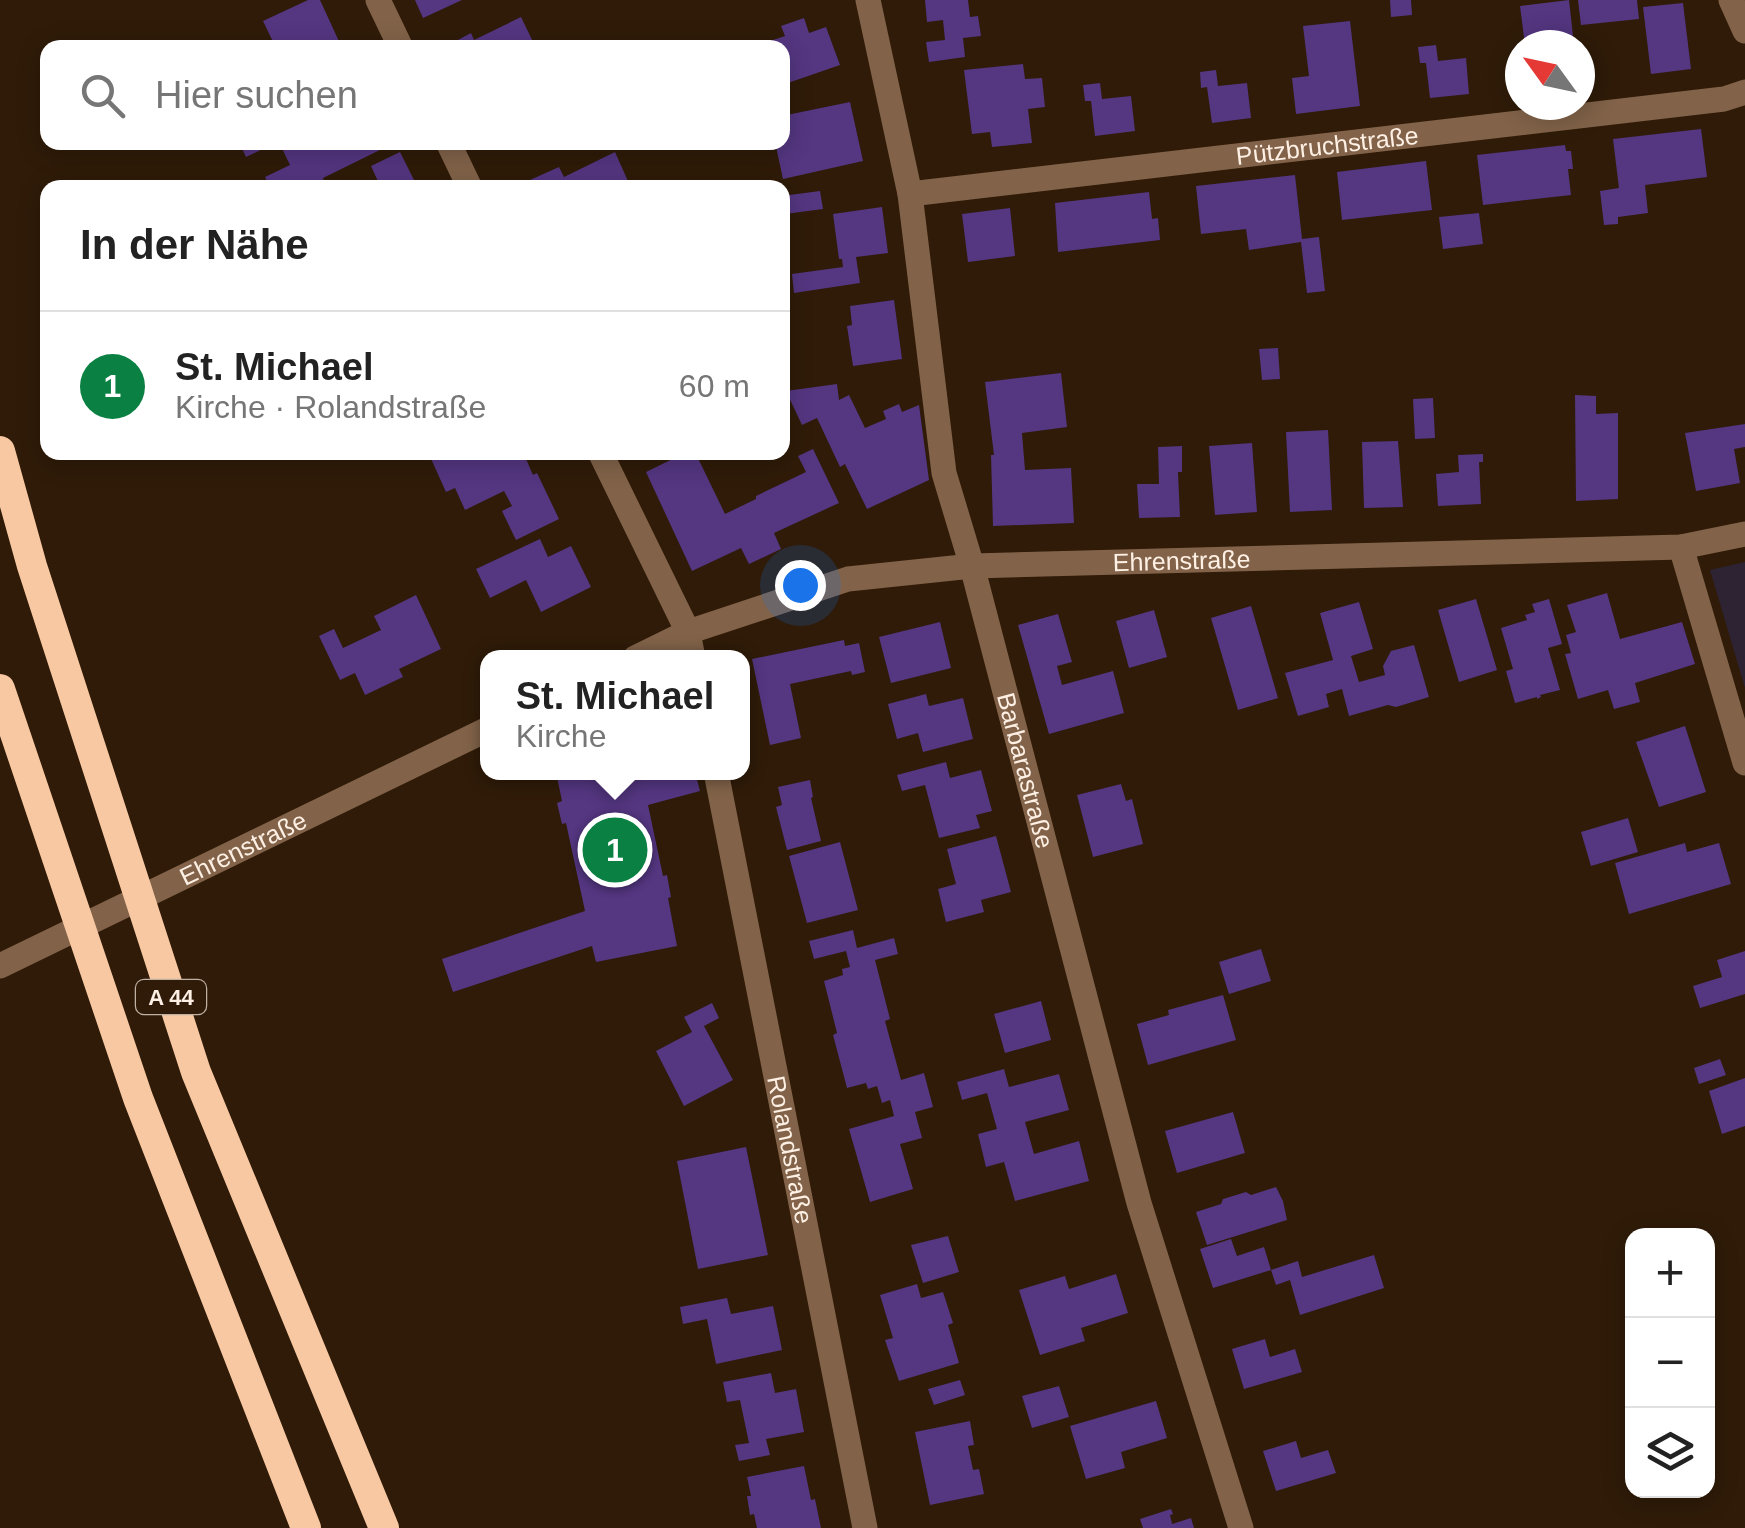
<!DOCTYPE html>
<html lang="de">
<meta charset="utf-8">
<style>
:root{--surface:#fff;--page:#f6f6f6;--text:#222;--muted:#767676;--line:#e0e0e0;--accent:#0b8043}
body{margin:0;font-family:Helvetica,sans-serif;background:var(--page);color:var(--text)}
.controls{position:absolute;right:30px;bottom:30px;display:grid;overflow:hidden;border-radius:20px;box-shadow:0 5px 25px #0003}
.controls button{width:90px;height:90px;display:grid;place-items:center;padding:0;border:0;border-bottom:2px solid var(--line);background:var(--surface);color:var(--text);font:50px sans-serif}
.compass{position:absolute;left:1505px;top:30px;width:90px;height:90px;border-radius:50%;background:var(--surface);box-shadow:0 5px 25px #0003;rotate:303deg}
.you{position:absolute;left:800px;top:585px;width:35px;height:35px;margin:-25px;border:8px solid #fff;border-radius:50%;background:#1a73e8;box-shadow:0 0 0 15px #1a73e833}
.badge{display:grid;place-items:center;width:65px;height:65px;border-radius:50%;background:var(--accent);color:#fff;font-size:32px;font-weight:700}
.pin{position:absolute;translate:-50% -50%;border:5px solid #fff;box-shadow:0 2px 10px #0006}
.popup{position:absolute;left:480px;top:650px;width:270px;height:130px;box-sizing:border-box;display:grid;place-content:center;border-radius:20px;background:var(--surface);filter:drop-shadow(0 2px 8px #0005);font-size:32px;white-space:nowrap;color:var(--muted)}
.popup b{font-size:38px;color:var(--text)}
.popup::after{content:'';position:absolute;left:50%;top:100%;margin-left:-20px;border:20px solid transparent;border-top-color:var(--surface)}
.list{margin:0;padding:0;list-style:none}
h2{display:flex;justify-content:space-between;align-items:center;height:130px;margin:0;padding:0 40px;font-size:42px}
h2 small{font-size:32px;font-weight:400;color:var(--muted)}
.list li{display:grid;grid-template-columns:65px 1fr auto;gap:30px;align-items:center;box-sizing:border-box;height:150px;padding:0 40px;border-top:2px solid var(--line)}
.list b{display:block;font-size:38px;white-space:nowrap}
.list p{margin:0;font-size:32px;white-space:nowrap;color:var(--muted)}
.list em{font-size:32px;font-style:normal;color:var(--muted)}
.icon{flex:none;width:55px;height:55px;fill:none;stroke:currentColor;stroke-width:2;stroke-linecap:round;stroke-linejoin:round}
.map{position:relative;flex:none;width:1745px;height:1528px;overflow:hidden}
.search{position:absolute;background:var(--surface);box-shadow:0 5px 25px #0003;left:40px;top:40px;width:750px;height:110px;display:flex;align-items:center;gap:25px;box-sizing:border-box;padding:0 35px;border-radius:20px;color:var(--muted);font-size:38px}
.panel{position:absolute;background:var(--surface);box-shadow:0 5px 25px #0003;left:40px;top:180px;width:750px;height:280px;border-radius:20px}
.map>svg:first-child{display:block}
.education{fill:#2d2332}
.building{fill:#543681}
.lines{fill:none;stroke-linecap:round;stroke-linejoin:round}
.street{stroke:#826349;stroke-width:25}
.highway{stroke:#f7c8a2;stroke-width:30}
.labels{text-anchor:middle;stroke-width:10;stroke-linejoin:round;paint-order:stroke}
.shield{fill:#2f1b08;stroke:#c0b0a2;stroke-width:2.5}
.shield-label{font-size:22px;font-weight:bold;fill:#fef0e4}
.street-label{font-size:25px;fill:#fef0e4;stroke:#2f1b08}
</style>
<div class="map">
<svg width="1745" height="1528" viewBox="0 0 1745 1528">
<rect width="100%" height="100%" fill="#2f1b08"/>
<polygon class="education" points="1745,562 1745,688 1710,570"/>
<g class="building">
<polygon points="308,0 320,0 342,48 276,48 263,21"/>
<polygon points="415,0 462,0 423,18"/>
<polygon points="925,0 968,0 970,17 978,16 981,36 963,38 965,57 929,62 926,42 945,40 943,20 927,22"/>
<polygon points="1390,0 1411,0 1412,15 1391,17"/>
<polygon points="1569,0 1574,45 1525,45 1520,6"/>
<polygon points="1578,0 1637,0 1639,19 1581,25"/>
<polygon points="1683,3 1691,69 1651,74 1643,7"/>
<polygon points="521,17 536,48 443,48 471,33 474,40"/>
<polygon points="804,18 809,33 826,27 840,65 782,85 782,48 762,48 761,44 785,36 781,26"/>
<polygon points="1350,21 1360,106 1296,114 1292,78 1309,76 1303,26"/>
<polygon points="1436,45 1438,61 1466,58 1469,94 1430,98 1426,63 1420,63 1418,47"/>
<polygon points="1023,64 1025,79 1042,78 1045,107 1028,109 1032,143 992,147 990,132 972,134 964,70"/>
<polygon points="1216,70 1218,86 1247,83 1251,118 1212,123 1207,87 1201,88 1200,72"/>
<polygon points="1100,83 1102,99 1131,96 1135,131 1095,136 1091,101 1085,101 1083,85"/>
<polygon points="850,102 863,161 783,179 775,142 782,142 782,116"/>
<polygon points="1701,129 1707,177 1645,185 1648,213 1618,217 1618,224 1604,225 1600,191 1619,188 1613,139"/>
<polygon points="239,142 277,142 246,157"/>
<polygon points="279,142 386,142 388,146 323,178 327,188 270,188 265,177 290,165"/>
<polygon points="1565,145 1566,151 1571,151 1573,169 1568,169 1571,195 1483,205 1477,155"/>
<polygon points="400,152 414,180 398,188 381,188 371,166"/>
<polygon points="615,152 631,188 533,188 530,180 559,167 564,177"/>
<polygon points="1426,161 1432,210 1342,220 1337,172"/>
<polygon points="1295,175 1302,239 1319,237 1325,291 1307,293 1301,242 1249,250 1246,229 1201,234 1196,186"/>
<polygon points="820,191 823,209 785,214 782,196"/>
<polygon points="1149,192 1152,219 1158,218 1160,240 1058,252 1055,203"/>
<polygon points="882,207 888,253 856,257 860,283 794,293 792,274 843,267 842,259 839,259 833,214"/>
<polygon points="1010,208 1015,256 968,262 962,214"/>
<polygon points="1479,213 1483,244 1443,249 1439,217"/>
<polygon points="894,300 902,359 853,366 847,326 852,325 850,306"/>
<polygon points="1278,348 1280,379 1262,380 1259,349"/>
<polygon points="1061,373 1067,427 1022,433 1025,470 1071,468 1074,523 993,526 991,455 994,455 985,382"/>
<polygon points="837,384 839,400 849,395 865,428 886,419 883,411 899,404 902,412 919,405 929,480 867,509 845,464 840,467 817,418 802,425 786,391"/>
<polygon points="1575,395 1596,396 1596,414 1618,413 1618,499 1576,501"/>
<polygon points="1433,398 1435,438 1415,439 1413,399"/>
<polygon points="1745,424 1745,447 1734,449 1740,483 1696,491 1685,433"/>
<polygon points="1328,430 1332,510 1290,512 1286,432"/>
<polygon points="1398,441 1403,507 1364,508 1362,442"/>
<polygon points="1252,443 1257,512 1215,515 1209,446"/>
<polygon points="1182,446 1182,472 1178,472 1180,517 1139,518 1137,484 1159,484 1158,447"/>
<polygon points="813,449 839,503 774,533 781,549 749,564 741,548 692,571 646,472 687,452 695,452 725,514 756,499 756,496 806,472 798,456"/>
<polygon points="428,452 523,452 533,475 537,473 559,519 516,540 502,511 512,506 504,491 465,510 455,488 446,492"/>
<polygon points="1483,454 1483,462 1479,462 1481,504 1438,506 1436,474 1459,472 1458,455"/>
<polygon points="540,539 548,557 571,546 591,587 541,612 526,580 490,598 476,569"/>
<polygon points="1607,593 1620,639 1682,622 1695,664 1635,683 1640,702 1614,709 1608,690 1578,699 1565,654 1571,653 1566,635 1576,632 1567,605"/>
<polygon points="416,595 441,649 399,669 403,677 365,695 355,673 340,680 319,636 334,629 343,648 381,630 374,616"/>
<polygon points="1476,599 1497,670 1459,682 1438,610"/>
<polygon points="1549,599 1562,644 1548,648 1560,690 1540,695 1541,697 1537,699 1537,697 1515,703 1506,671 1513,669 1501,628 1527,620 1525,615 1535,612 1532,604"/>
<polygon points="1359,602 1373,649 1351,656 1359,682 1385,675 1383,666 1391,651 1414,645 1429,697 1396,707 1388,705 1349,716 1342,689 1326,694 1329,707 1298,716 1285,673 1333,660 1320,613"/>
<polygon points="1251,606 1278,698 1238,710 1211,618"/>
<polygon points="1154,610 1167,657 1129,668 1116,621"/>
<polygon points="1058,614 1072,662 1057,666 1062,685 1113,671 1124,713 1049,734 1018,625"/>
<polygon points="940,622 951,668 891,683 879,637"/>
<polygon points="844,640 845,646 859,643 865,672 852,675 851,671 790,684 801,738 770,745 752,659"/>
<polygon points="926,694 929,706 963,698 973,739 923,752 918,733 897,739 888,704"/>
<polygon points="1685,726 1706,792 1659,807 1636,742"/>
<polygon points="946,762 950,778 981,770 992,811 976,815 980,828 939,838 925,785 902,791 897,775"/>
<polygon points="581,772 642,772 643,778 661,772 695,772 700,791 648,805 663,876 667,875 671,897 668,898 677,946 596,962 592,946 453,992 442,959 585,911 566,823 562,824 557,803 562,801 557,777"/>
<polygon points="810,780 813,797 811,798 821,841 787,850 776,807 782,805 778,787"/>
<polygon points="1121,784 1126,801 1132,799 1143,844 1093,857 1077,795"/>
<polygon points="1628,818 1638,852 1591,866 1581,832"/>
<polygon points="996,836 1011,892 981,900 984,912 946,922 938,889 956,884 947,849"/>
<polygon points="840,842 858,910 807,923 789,856"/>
<polygon points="1685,843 1687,852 1719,843 1731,884 1629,914 1615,863"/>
<polygon points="853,930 857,948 894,938 898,954 875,960 890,1019 885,1021 901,1080 924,1073 933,1107 915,1112 922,1138 900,1144 913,1189 870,1202 849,1129 894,1116 890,1100 882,1103 877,1086 868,1089 866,1083 847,1088 833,1035 837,1033 824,981 843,975 842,969 850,967 846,951 814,959 809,941"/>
<polygon points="1261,949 1271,981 1229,994 1219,962"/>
<polygon points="1745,951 1745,994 1700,1008 1693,986 1722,977 1717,960"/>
<polygon points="1223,995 1236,1040 1148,1065 1137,1024 1169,1015 1168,1010"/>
<polygon points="1041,1001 1051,1040 1005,1053 994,1014"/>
<polygon points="712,1003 719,1018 704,1026 733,1080 684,1106 656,1051 692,1032 684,1017"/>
<polygon points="1720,1059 1726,1075 1699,1084 1694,1068"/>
<polygon points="1004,1069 1009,1087 1059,1074 1069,1110 1025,1122 1034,1154 1079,1141 1089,1181 1015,1201 1004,1162 986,1167 978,1134 997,1129 987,1093 962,1100 957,1082"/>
<polygon points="1745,1078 1745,1126 1722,1134 1709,1091"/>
<polygon points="1233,1112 1245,1153 1177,1173 1165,1131"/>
<polygon points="746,1147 768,1255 698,1269 677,1161"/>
<polygon points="1276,1187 1283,1201 1287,1220 1207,1245 1196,1212 1221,1204 1223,1199 1246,1192 1251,1195"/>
<polygon points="948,1236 959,1272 923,1283 911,1245"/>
<polygon points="1231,1239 1237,1256 1264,1247 1271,1270 1213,1288 1200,1249"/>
<polygon points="1374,1255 1384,1288 1300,1315 1290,1280 1276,1285 1271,1270 1298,1261 1302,1277"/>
<polygon points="1116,1274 1128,1313 1081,1328 1085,1341 1040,1355 1019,1290 1065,1276 1069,1289"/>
<polygon points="917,1284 921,1298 943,1292 953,1323 948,1325 959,1363 899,1381 885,1340 893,1338 880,1295"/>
<polygon points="727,1298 731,1314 773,1306 782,1350 716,1364 707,1319 683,1324 680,1307"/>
<polygon points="1265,1339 1270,1357 1295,1349 1302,1372 1244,1389 1232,1349"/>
<polygon points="771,1373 775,1393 796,1389 804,1432 766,1439 770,1455 739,1461 735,1445 749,1443 740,1400 727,1402 723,1382"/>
<polygon points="960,1380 965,1395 934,1405 928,1389"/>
<polygon points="1059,1386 1069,1417 1032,1428 1022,1396"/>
<polygon points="1156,1401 1167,1438 1121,1452 1125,1468 1086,1479 1070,1426"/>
<polygon points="970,1421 974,1445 968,1446 973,1470 979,1469 984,1494 930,1505 915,1432"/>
<polygon points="1296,1441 1301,1458 1328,1450 1336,1473 1276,1491 1263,1451"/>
<polygon points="804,1466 811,1500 815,1499 821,1528 757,1528 754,1514 750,1515 747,1496 751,1496 747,1477"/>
<polygon points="1171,1509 1173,1514 1170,1515 1172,1524 1191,1518 1194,1528 1143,1528 1140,1519"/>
</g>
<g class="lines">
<g class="street">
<polyline points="378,0 401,48"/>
<path id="s1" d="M868,0L910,194L944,473L972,566L1139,1203L1241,1528"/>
<polyline points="1731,0 1745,31"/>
<polyline points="448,142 470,188"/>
<path id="s2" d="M910,194L1724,99L1745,92"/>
<polyline points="600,452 688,632 693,658"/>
<polyline points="1681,547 1745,763"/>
<path id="s3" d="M635,658L688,632L848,579L972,566L1681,547L1745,534"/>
<path id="s4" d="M716,772L865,1528"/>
<path id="s5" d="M0,966L488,729"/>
</g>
<g class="highway">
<polyline points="0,451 32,566 196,1072 384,1528"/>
<polyline points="0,689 138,1098 306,1528"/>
</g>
</g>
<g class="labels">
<rect class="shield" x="136" y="980" width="70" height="34" rx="8"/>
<g class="shield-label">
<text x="171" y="1005">A 44</text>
</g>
<g class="street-label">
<text dy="9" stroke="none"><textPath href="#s2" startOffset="420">Pützbruchstraße</textPath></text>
<text dy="9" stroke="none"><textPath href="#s3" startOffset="562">Ehrenstraße</textPath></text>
<text dy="9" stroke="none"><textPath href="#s1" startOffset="788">Barbarastraße</textPath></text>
<text dy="9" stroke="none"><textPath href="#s5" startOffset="270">Ehrenstraße</textPath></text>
<text dy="9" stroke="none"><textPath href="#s4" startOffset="385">Rolandstraße</textPath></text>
</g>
</g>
</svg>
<div class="controls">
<button>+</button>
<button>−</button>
<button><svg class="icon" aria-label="layers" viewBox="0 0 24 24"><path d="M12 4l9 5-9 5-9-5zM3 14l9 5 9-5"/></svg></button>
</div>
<svg class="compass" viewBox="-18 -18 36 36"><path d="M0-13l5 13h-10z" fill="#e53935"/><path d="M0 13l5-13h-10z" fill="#767676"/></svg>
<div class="you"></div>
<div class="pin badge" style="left:615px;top:850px">1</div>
<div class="popup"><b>St. Michael</b>Kirche</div>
<div class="search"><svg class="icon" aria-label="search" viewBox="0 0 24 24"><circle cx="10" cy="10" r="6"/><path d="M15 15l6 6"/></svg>Hier suchen</div>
<section class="panel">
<h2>In der Nähe<small></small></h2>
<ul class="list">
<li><span class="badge">1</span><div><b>St. Michael</b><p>Kirche · Rolandstraße</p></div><em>60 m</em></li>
</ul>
</section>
</div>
